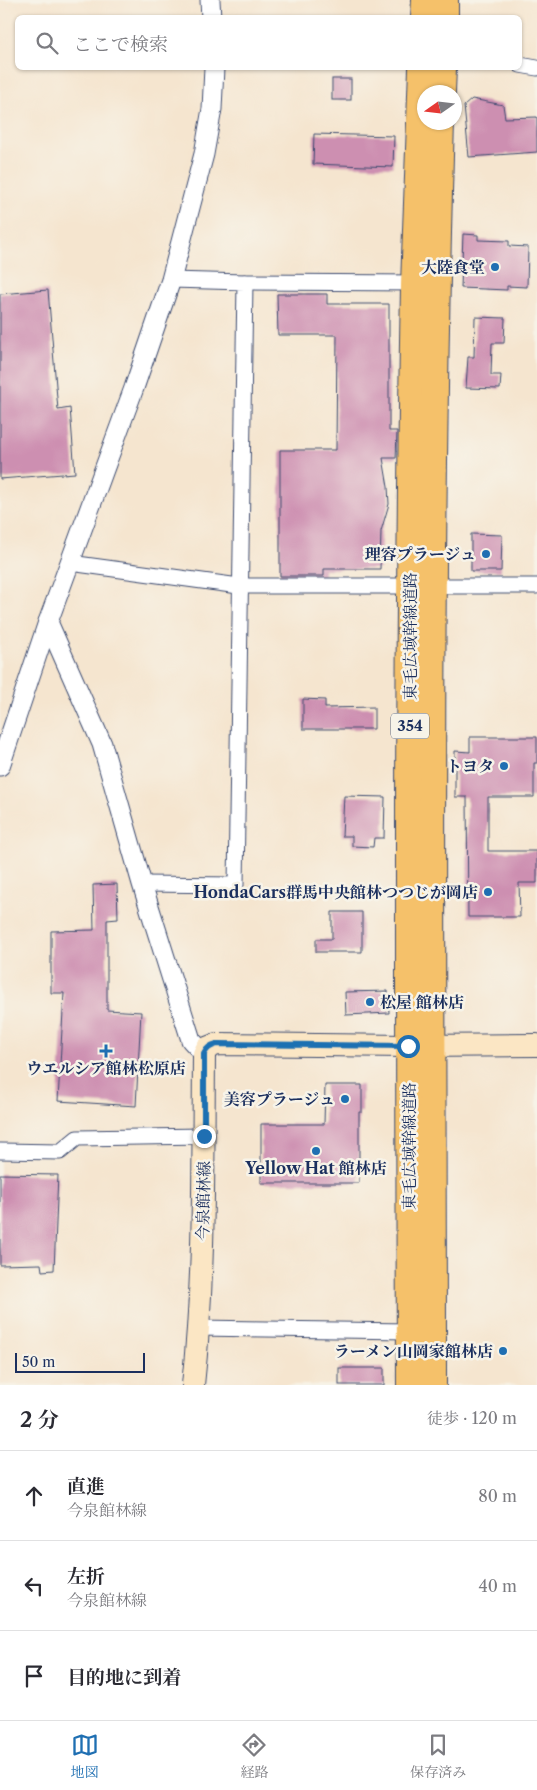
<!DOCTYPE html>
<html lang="ja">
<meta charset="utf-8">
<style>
:root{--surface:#fff;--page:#f2f2f3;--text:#2b2b33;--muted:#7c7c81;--line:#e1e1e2;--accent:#1f6fb2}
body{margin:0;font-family:"Libre Caslon Text","Noto Serif JP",serif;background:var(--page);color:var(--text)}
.compass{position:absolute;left:417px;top:85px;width:45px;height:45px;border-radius:50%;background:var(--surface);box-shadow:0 1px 4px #0004;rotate:256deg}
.scale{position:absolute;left:15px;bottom:12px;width:130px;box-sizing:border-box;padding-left:5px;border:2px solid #1b2f5e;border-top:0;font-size:14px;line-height:18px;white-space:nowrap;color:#1b2f5e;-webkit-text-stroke:4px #f7f3e8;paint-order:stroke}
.stop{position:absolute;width:15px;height:15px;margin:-11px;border:4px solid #1f6fb2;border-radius:50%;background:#fff}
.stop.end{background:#1f6fb2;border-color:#fff;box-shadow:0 1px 5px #0008}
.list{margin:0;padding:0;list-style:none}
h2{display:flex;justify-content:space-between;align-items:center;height:65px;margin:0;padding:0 20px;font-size:21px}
h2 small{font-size:16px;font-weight:400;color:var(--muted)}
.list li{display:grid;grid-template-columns:32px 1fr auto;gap:15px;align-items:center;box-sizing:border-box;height:90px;padding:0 20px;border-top:1px solid var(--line)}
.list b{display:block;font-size:19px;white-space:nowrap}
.list p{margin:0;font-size:16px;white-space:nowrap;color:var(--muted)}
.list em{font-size:16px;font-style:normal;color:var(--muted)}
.icon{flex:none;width:28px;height:28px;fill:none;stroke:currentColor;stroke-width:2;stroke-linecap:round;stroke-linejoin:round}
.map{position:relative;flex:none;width:537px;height:1385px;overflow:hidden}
.search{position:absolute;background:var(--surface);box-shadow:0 1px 4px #0004;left:15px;right:15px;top:15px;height:55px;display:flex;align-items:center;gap:12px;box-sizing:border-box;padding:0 18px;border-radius:8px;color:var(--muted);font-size:19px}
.sheet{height:335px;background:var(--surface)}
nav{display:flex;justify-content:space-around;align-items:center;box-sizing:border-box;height:70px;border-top:1px solid var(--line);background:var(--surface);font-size:14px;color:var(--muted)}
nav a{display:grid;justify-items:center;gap:2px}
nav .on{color:var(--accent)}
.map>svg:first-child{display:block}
.building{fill:#cd8fb1}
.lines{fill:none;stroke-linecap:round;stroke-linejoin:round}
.minor-casing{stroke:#3c4a6f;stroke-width:17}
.tertiary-casing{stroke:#3c4a6f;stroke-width:21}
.secondary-casing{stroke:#3c4a6f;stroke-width:24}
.trunk-casing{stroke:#3c4a6f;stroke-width:28}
.minor{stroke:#fff;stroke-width:15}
.tertiary{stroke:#fff;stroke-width:19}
.secondary{stroke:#fbe6c4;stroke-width:22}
.trunk{stroke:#f5c16b;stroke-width:26}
.route{stroke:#1f6fb2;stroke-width:6}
.poi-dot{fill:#1f6fb2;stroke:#f7f3e8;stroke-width:2}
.labels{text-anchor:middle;stroke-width:5;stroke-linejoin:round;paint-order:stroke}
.shield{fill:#f7f3e8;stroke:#5d6a87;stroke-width:1}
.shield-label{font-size:15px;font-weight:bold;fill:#1b2f5e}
.poi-label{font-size:16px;font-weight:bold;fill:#1b2f5e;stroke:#f7f3e8;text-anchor:end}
.street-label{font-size:16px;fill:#1b2f5e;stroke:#f7f3e8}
</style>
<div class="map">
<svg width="537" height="1385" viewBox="0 0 537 1385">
<rect width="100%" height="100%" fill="#f7f3e8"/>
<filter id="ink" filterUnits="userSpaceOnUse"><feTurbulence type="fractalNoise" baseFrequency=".02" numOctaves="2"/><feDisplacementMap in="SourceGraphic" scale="10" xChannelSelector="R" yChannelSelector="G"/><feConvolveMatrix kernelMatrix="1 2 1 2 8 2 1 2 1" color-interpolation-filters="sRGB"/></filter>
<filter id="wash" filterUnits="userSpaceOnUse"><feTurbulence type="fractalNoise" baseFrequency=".0096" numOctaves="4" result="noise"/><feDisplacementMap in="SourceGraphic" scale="20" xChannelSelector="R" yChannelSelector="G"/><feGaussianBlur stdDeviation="1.12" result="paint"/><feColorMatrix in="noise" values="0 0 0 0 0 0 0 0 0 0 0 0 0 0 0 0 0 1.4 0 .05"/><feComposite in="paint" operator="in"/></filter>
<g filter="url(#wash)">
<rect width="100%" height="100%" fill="#f5e5cf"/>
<g id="blocks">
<g class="building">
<rect x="332" y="79" width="19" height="21"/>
<polygon points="472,99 503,105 505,118 537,117 537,152 469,157 464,106"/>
<polygon points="314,134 394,136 393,167 313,164"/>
<polygon points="463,234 478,235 478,240 509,241 509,246 528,247 527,287 507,286 507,290 461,288"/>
<polygon points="48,290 58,410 70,408 75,473 0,479 0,294"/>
<polygon points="277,294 327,294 327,304 389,304 389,431 397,431 396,458 383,458 388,487 389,504 381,531 380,569 324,569 324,576 280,576 280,450 336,450 337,335 278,335"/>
<polygon points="475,317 505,318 504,343 492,343 491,375 501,375 500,389 466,388 468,357 474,357"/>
<polygon points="471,534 502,535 501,571 471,571"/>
<polygon points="303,699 325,700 325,708 374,707 374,729 303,729"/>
<polygon points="470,737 537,737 537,763 534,763 534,797 488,797 488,851 537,851 537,883 519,883 520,917 468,917 467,797 455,797 455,751 470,752"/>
<polygon points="344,796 385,797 384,838 374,838 373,847 352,846 352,836 342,836"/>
<polygon points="117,884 118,919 107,920 107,1010 141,1012 136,1106 58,1101 64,993 51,993 51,931 94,930 93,885"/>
<polygon points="332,912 362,912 362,952 316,952 316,939 332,939"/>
<polygon points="388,991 389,1013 346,1015 345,992"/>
<polygon points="325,1085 362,1085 362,1112 359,1112 359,1183 261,1183 261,1124 324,1124"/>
<polygon points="0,1174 58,1175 54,1270 42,1271 41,1264 0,1265"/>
<rect x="339" y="1368" width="45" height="17"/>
</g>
</g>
</g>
<g filter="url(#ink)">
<use href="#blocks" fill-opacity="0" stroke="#3c4a6f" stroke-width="1"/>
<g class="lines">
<defs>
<g id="minor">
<polyline points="520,65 537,68"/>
<polyline points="245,282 421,283"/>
<polyline points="70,563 239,586 537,586"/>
<polyline points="142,884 236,885 245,282 171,280"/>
<polyline points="0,1151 60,1152 77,1138 204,1136"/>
<polyline points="199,1328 409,1331"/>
</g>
<g id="tertiary">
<polyline points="210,0 211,18"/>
<polyline points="48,622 102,744 142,884 191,1040 204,1054"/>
<polyline points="0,766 48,622 134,388 171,280 204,154 212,109 214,68"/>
</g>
<path id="secondary" d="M193,1385C205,1275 203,1165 204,1054L207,1048L217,1044L408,1046L537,1045"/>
<g id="trunk">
<polyline points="424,18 425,0"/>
<polyline points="445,18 445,0"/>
<polyline points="442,92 443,68"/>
<path d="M410,1385C409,1019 407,652 414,286C416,213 419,140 422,68"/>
<path d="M433,1385C433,964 428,543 441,122"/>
</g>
</defs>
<use href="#minor" class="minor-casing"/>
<use href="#tertiary" class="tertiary-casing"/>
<use href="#secondary" class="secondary-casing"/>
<use href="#trunk" class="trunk-casing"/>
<use href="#minor" class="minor"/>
<use href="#tertiary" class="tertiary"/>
<use href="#secondary" class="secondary"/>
<use href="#trunk" class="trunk"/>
</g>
</g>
<g class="lines" filter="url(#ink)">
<path class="route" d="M204,1136V1054C207,1048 210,1046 217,1044L408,1046"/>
</g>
<g class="poi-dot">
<circle cx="495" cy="267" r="5"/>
<circle cx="486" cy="554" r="5"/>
<circle cx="504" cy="766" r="5"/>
<circle cx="488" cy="892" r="5"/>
<circle cx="370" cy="1002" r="5"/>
<path d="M103.5 1043.5h5v5h5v5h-5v5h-5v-5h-5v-5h5z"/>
<circle cx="345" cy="1099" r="5"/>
<circle cx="316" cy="1151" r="5"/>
<circle cx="503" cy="1351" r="5"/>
</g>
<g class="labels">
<rect class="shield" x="391" y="713.5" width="38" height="25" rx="4"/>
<g class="shield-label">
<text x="410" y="731">354</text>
</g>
<g class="poi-label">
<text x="485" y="273">大陸食堂</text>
<text x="476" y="560">理容プラージュ</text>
<text x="494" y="772">トヨタ</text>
<text x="478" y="898">HondaCars群馬中央館林つつじが岡店</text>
<text x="380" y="1008" text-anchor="start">松屋 館林店</text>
<text x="106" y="1074" text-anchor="middle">ウエルシア館林松原店</text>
<text x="335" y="1105">美容プラージュ</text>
<text x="316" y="1174" text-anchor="middle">Yellow Hat 館林店</text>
<text x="493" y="1357">ラーメン山岡家館林店</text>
</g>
<g class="street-label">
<text transform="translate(410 636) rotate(-90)" y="6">東毛広域幹線道路</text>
<text transform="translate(409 1146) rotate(-90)" y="6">東毛広域幹線道路</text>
<text transform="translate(203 1201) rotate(-89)" y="6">今泉館林線</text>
</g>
</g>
</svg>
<svg class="compass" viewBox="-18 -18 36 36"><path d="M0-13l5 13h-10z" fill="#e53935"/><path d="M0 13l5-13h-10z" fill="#7c7c81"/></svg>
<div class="scale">50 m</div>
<div class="stop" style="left:408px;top:1046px"></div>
<div class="stop end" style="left:204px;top:1136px"></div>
<div class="search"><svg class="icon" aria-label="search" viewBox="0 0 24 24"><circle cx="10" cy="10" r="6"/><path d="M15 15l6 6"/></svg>ここで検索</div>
</div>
<section class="sheet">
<h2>2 分<small>徒歩 · 120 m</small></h2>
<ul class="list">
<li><svg class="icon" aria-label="ahead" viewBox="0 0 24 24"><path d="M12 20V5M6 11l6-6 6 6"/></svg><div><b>直進</b><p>今泉館林線</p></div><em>80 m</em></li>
<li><svg class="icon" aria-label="left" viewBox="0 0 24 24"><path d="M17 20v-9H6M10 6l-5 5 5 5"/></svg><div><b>左折</b><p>今泉館林線</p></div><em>40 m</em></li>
<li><svg class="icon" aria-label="arrive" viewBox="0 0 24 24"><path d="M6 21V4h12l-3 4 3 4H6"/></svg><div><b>目的地に到着</b></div></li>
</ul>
</section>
<nav>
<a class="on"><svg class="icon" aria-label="map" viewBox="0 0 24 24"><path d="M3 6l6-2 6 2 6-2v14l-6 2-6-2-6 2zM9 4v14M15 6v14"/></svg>地図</a>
<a><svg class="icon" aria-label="directions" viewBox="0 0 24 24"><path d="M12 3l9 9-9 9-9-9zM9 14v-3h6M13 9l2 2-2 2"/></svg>経路</a>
<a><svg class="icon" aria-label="saved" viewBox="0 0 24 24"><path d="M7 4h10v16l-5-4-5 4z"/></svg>保存済み</a>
</nav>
